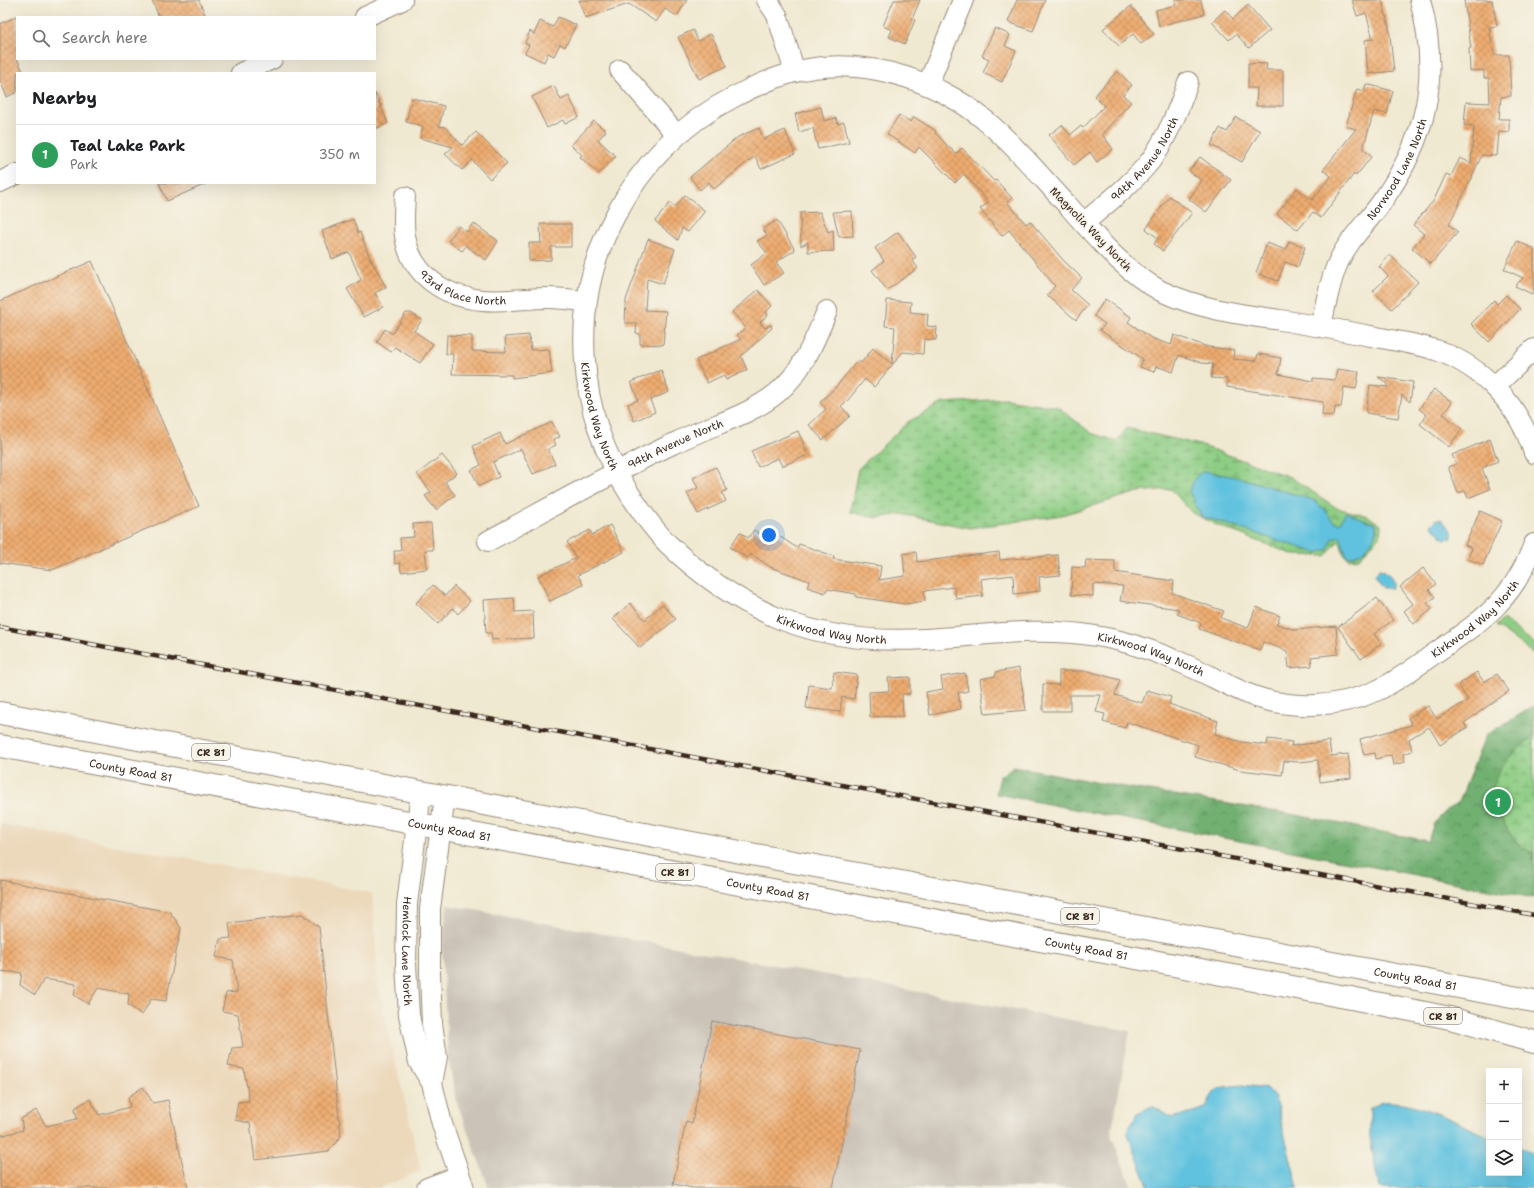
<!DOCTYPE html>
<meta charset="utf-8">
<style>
:root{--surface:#fff;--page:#f2f2f2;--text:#202124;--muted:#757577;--line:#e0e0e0;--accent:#111827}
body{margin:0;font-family:"Shantell Sans",sans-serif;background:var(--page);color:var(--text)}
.controls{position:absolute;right:12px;bottom:12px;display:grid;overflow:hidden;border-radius:0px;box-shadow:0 4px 16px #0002}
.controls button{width:36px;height:36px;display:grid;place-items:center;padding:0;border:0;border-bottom:1px solid var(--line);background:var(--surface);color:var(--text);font:20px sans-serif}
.you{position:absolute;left:769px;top:535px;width:14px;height:14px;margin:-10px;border:3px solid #fff;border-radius:50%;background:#1a73e8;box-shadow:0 0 0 6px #1a73e833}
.badge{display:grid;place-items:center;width:26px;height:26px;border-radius:50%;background:var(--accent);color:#fff;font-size:13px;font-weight:700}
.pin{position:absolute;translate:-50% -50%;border:2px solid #fff;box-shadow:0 1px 4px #0006}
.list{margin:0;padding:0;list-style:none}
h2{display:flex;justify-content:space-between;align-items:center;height:52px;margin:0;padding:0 16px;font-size:17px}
h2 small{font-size:13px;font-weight:400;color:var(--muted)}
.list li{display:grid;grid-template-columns:26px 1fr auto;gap:12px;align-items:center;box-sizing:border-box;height:60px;padding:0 16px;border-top:1px solid var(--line)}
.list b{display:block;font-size:15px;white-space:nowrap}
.list p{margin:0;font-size:13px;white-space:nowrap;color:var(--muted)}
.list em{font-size:13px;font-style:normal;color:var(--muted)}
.icon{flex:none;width:22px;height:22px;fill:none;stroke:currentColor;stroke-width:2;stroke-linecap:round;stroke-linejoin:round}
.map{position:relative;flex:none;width:1534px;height:1188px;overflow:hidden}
.search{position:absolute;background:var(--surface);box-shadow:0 4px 16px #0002;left:16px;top:16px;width:360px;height:44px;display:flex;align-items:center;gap:10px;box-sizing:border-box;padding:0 14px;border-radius:0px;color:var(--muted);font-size:15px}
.panel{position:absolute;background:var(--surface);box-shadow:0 4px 16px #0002;left:16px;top:72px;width:360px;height:112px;border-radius:0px}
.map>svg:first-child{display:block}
.built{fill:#ecd8ba}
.industrial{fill:#cbc3b8}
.green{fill:#8dcd84;stroke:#647c51}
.forest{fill:url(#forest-crowns);stroke:#566d48}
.wetland{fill:url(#wetland-marsh);stroke:#647c51}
.water{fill:#61c2df;stroke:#4e767e}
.building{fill:url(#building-cross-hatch)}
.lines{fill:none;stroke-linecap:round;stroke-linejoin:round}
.minor-casing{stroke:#968a78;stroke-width:22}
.highway-casing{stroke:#968a78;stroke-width:24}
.minor{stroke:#fff;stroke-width:20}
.highway{stroke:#fff;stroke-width:22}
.rail-casing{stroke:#3b2a1e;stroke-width:4.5}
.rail{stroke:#f7f3e8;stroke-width:3;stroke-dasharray:9;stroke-linecap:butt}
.labels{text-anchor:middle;stroke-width:3.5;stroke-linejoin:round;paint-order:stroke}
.shield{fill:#f7f3e8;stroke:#73665b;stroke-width:1}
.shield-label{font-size:10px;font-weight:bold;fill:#3b2a1e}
.street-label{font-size:11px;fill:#3b2a1e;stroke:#f7f3e8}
</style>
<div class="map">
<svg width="1534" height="1188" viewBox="0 0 1534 1188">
<defs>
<pattern id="forest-crowns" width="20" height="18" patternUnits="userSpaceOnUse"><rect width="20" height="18" fill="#72b072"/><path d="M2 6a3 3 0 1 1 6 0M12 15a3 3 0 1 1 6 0" fill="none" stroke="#5f8f5d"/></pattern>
<pattern id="wetland-marsh" width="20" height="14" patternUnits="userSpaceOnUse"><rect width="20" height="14" fill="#8dcd84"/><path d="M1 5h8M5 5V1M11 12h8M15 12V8" fill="none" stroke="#74a76b"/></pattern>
<pattern id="building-cross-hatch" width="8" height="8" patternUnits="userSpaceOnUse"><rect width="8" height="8" fill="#eeac70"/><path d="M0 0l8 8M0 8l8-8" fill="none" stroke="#c28c5b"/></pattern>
</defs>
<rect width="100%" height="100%" fill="#f7f3e8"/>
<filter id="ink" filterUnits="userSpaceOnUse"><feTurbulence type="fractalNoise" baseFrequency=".025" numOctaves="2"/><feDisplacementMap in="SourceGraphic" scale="8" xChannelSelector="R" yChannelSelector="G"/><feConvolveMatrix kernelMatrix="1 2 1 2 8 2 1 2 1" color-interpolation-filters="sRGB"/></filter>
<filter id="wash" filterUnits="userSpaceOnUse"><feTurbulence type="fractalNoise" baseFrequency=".012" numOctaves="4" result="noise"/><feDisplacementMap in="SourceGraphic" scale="16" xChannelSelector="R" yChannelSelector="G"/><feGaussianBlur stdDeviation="0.9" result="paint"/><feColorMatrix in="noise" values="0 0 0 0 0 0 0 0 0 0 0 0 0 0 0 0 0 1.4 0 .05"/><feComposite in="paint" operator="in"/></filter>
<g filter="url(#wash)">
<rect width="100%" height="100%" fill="#f0e9d1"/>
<polygon class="built" points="0,824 372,893 378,986 421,1171 379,1188 0,1188"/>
<polygon class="industrial" points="447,905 1130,1031 1111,1135 1132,1188 489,1188 456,1100 448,1057 442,949"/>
<polygon class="green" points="1503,619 1534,643 1534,654 1496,626"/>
<polygon class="forest" points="1534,706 1534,736 1526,742 1502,819 1517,843 1534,854 1534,898 996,794 1000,776 1014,766 1095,782 1296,815 1428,841 1434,823 1447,810 1459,802 1486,735"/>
<g class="wetland">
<polygon points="1005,399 1058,407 1091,433 1117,441 1127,428 1200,445 1290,477 1337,508 1368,516 1381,525 1380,537 1359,558 1348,559 1344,555 1340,542 1337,542 1326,556 1294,555 1219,526 1192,513 1171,489 1138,492 1062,515 970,528 901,514 876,518 850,512 858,469 908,422 943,403"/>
<path d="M1534,736V854C1517,844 1512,838 1503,821C1501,816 1495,811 1494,806C1486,775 1513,752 1534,736Z"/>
</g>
<g class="water">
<path d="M1203,471L1241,478L1313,500L1325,510L1333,521L1340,523L1346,512L1376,524C1378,540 1363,556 1347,557L1340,536L1333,538L1328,549L1317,553L1201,516L1189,491L1195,478Z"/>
<polygon points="1437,519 1441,519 1452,531 1452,538 1444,539 1431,525"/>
<path d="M1379,569C1386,570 1391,576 1394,582L1392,588H1383L1375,576Z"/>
<path d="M1241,1085L1267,1088L1275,1097L1298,1188H1149L1127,1132L1137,1113L1152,1106L1173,1118L1206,1108C1215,1086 1218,1088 1241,1085Z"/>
<path d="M1383,1102C1421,1100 1454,1123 1489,1136V1173H1519V1147L1534,1154V1188H1379L1370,1137V1108Z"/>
</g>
<g id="blocks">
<g class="building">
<polygon points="152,0 199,0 206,17 159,17"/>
<polygon points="579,0 687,0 677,16 665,9 656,22 629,4 585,18"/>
<polygon points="894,0 920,0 912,19 915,20 905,44 889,37 892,30 883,26"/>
<polygon points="1017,0 1045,0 1033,31 1008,22"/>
<polygon points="1175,0 1201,0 1204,14 1159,26 1156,10 1176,5"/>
<polygon points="1352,0 1382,0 1389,27 1394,71 1368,74 1365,40 1373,39 1366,13 1357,16"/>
<polygon points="1464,0 1492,0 1497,26 1489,27 1494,55 1509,55 1511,96 1501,97 1499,119 1509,119 1509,132 1499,131 1497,156 1482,155 1449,225 1458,232 1431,264 1412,248 1424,234 1413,225 1434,200 1446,174 1451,176 1460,158 1471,163 1474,126 1464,125 1466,102 1490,103 1489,78 1484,78 1484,70 1470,71 1469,48 1471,48"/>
<polygon points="1248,5 1270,30 1249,48 1236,34 1229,40 1212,22 1225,10 1233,19"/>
<polygon points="1131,6 1154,34 1141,44 1133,34 1119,46 1103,29"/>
<polygon points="17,16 17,59 24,73 17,73 17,92 7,97 0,81 0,24"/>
<polygon points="558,17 576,25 565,47 560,44 554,56 548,53 544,62 525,53 529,45 525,43 530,31 534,34 540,21 553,27"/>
<polygon points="995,28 1010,35 1005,46 1016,51 1002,82 983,73 989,59 982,56"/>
<polygon points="693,30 698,41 711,34 727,66 699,79 678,37"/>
<polygon points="1248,63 1267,64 1266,70 1283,70 1283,106 1256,106 1257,88 1248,88"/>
<polygon points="1117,71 1132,85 1123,95 1131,102 1102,134 1113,149 1097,162 1090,152 1074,165 1049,135 1062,125 1070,135 1081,126 1083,128 1104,106 1094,96"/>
<polygon points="1366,84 1393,91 1387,114 1374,111 1363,149 1372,156 1356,176 1354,174 1321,218 1313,212 1298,230 1277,214 1297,188 1312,200 1331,176 1323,170 1356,129 1346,126 1357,89 1364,91"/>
<polygon points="554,86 561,100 569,96 579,117 565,124 563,120 547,128 532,97"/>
<polygon points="375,93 388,123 375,129"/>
<polygon points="412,98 444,106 439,126 445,127 462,145 476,132 507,163 490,179 472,160 462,170 445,154 453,147 420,138 423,126 406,122"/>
<polygon points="821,107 824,121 836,118 838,124 844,122 849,142 818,149 813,128 799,132 795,114"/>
<polygon points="899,115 911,122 914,117 936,131 935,133 956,154 962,148 994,181 996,180 1012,198 1007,202 1026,224 1030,221 1064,261 1082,278 1071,290 1088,305 1076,320 1047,295 1055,286 1009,230 1002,236 980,209 989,202 964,174 955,183 919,147 915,153 887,134"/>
<polygon points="1236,117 1260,131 1242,162 1211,145 1220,128 1227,132"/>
<polygon points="594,121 606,131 598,140 616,156 599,174 580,157 582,155 571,145"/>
<polygon points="759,128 764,139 785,130 795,154 761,169 755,156 714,189 709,182 700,190 690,177 738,137"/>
<polygon points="1200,157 1231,180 1206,212 1189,199 1202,181 1189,171"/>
<polygon points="159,183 208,183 167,201"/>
<polygon points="685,195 705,211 688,232 682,228 678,240 655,221 670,203 675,207"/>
<polygon points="1169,196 1192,213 1163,251 1154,244 1158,238 1146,229"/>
<polygon points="852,211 853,236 839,237 833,212"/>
<polygon points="820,212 828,232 833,230 834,251 808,252 808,242 801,246 800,213"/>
<polygon points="353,219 358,233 360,232 370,258 386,287 375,293 383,307 364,317 347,289 361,280 349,252 332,259 322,231"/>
<polygon points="777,220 795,250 776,262 784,273 764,285 751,265 767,253 757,241 767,236 763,229"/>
<polygon points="473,223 498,241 486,260 466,246 462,251 448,241 459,226 467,232"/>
<polygon points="540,224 571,224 571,247 551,247 551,260 529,261 529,243 541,243"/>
<polygon points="898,232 916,257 912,260 918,268 887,290 872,270 884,261 875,248"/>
<polygon points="648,239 675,249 663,284 647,279 645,310 666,311 663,345 640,344 640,334 636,333 637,323 625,323 626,300"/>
<polygon points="1289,241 1305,247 1298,267 1285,262 1278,281 1256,273 1267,243 1286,250"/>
<polygon points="1517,241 1534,249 1534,295 1515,286 1523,278 1504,269"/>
<polygon points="1390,255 1418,282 1392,309 1373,291 1388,276 1379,267"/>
<polygon points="92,261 199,506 52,570 0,563 0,301"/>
<polygon points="758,290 772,306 766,312 768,315 760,322 765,328 771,325 772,328 741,356 747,370 726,380 724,375 707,383 696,360 741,339 737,335 746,328 732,312"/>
<polygon points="1506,295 1520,309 1489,342 1471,324 1494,300 1497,304"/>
<polygon points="1105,299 1131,317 1128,322 1151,338 1171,345 1174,335 1208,347 1234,350 1233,359 1256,361 1258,354 1281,358 1278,374 1313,381 1313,378 1335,380 1337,369 1359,372 1356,389 1344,387 1341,407 1335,407 1334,416 1322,415 1323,402 1227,387 1227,379 1211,378 1213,364 1202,363 1179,355 1173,372 1156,366 1154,372 1140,367 1143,359 1100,330 1105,324 1094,316"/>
<polygon points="887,300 911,302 910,312 928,314 927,326 937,327 936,340 924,339 923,354 903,352 874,387 865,379 848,400 841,406 850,416 823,440 809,425 826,409 820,402 835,388 858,360 861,363 873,348 892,364 895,327 885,326"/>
<polygon points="406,313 411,313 422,320 414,331 433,344 420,363 395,347 391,352 377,342 385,329 392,334"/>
<polygon points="447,335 472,336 472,351 506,352 505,337 529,335 531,350 549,349 552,373 512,378 512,375 452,374 453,354 446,354"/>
<polygon points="661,370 669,392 650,400 655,412 634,421 628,404 638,400 631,382"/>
<polygon points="1378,377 1413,382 1410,402 1402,395 1398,418 1366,413 1370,385 1388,387 1388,384"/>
<polygon points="1434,389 1452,402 1443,414 1462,429 1449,447 1420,424 1427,415 1419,409"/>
<polygon points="552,422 560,437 553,439 556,445 548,449 555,464 533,474 521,449 493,462 499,477 479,486 471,470 481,465 473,446 500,433 505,444"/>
<polygon points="798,431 808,455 782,466 778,458 758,467 751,451"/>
<polygon points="1490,439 1498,461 1482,468 1490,489 1468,498 1465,491 1458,493 1448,467 1456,464 1452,455"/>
<polygon points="442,455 457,473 445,482 455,495 436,510 425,496 431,492 417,474"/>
<polygon points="716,467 727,490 722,493 726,501 698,514 687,493 698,488 693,478"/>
<polygon points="1480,511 1502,521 1483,565 1468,559 1472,548 1465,545"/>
<polygon points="431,523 433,550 425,550 427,569 401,572 400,563 395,564 394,551 401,551 400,538 414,537 413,524"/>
<polygon points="610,525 624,552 578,575 583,585 550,601 538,576 576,558 567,542 590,530 592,535"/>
<polygon points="754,530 765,538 770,530 797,548 799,544 834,556 833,559 881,566 879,580 905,576 903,554 916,552 917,562 999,552 1000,560 1058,555 1060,575 1039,577 1040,591 1014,594 1013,575 981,579 983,596 956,599 954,587 924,591 925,601 905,604 856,597 856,594 827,589 825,593 807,587 809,581 770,567 751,554 747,558 730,547 740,532 748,538"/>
<polygon points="1086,560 1115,561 1115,572 1174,581 1172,593 1224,611 1221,618 1248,628 1256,607 1280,616 1277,624 1295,630 1336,626 1338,654 1311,657 1312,666 1289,668 1287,651 1263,642 1260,650 1199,629 1201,623 1177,614 1179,609 1120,601 1123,586 1093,584 1093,596 1071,595 1072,567 1085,568"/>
<polygon points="1423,568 1436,584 1429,590 1435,597 1427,603 1432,609 1414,624 1404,611 1413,604 1400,587"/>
<polygon points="433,585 445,596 454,586 470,601 458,614 453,608 438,624 416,603"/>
<polygon points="514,598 515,612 533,611 534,638 492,640 491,633 486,633 484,600"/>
<polygon points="1377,598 1393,620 1374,634 1381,644 1361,659 1338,627"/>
<polygon points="630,603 645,620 662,604 676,619 640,648 613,619"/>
<polygon points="1019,668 1026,710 985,714 980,679 996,676 996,672"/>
<polygon points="1059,671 1088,671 1120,680 1115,695 1142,703 1147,690 1171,697 1169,704 1218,721 1215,734 1242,742 1267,745 1268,739 1292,742 1291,746 1329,741 1331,756 1348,754 1351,778 1320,782 1318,760 1299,762 1284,761 1282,775 1240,770 1195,757 1198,745 1127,722 1125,728 1103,722 1105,714 1096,712 1101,695 1070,695 1070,711 1043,711 1043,684 1059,685"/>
<polygon points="834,672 857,675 854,699 842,697 840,712 806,708 809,685 832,688"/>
<polygon points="1477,672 1484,682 1497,674 1509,691 1464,723 1467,728 1440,745 1429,727 1409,739 1412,751 1403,754 1405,762 1393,765 1391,755 1376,759 1375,753 1364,755 1360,739 1412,725 1408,718 1428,706 1437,719 1468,700 1458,685"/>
<polygon points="965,673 968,691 958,693 961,709 930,715 926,692 943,689 941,677"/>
<polygon points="910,677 910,694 902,694 903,716 870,717 869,692 889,691 888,678"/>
<polygon points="0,880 170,912 181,928 166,1001 151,999 142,1015 128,1005 129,994 98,988 88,1004 74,995 76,984 44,979 35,995 20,985 22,973 0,971"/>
<polygon points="302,914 319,927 341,1136 329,1151 255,1160 250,1123 235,1120 238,1102 249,1101 244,1069 228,1066 232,1048 243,1047 238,1014 222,1011 226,993 237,992 233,960 216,957 220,939 231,938 229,923"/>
<polygon points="712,1021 860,1050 833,1188 693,1188 673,1184 686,1121 692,1123"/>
<polygon points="143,1087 153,1103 168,1100 188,1188 0,1188 0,1136 23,1130 21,1119 36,1110 46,1126 77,1119 75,1108 90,1099 99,1115 130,1107 128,1097"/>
</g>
</g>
</g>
<g filter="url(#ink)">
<use href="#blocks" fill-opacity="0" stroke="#968a78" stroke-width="1"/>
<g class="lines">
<defs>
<g id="minor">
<polyline points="767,0 777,15 795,72"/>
<polyline points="365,17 402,0"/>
<polyline points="620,70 676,134"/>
<polyline points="241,73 272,59"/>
<polyline points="928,84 963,0"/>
<polyline points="0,182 17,174"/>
<path id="s1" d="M405,197C404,210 403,223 405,236C411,275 445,297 482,300C504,302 527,298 549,298C561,298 573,300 585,301"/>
<path id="s2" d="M1084,223C1107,203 1132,184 1151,160C1168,136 1179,109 1188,82"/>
<path id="s3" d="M1321,327C1325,306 1329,285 1337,265C1347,241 1366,224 1381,203C1427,138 1441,78 1420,0"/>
<polyline points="1495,386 1534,349"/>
<path id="s4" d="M1534,453C1519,405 1484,367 1436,350C1417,344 1396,341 1376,337C1344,331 1312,325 1280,320C1239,314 1199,309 1161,291C1125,272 1098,239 1071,209C1043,179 1017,147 986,121C935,78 857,54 791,73C771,79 752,87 734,97C681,124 642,164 615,216C568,304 576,413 631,496C642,513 654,530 668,544C700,575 740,602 780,619C825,637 876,642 925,639C982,636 1039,626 1096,636C1128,641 1160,653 1189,666C1212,676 1233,689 1256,697C1294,710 1340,707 1376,691C1398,681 1418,665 1438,651C1484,619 1514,599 1534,544"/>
<path id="s5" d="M488,541C551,507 614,471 679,441C711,425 749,416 777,393C803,371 814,342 827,311"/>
<path id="s6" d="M421,792L407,904L406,964L409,1015L419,1062L432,1083L442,1124L464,1188"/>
<polyline points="432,1083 437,1057 432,1024 430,973 430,909 445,796"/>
<polyline points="427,1188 459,1176"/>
</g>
<g id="highway">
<path id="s7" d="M0,713L1534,1001"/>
<path id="s8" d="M0,746L1351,998L1450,1018L1534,1042"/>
</g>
</defs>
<use href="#minor" class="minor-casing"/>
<use href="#highway" class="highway-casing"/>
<use href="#minor" class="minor"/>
<use href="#highway" class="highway"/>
<defs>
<polyline id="rail" points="0,627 1534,915"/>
</defs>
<use href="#rail" class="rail-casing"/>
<use href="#rail" class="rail"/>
</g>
</g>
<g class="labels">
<g class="shield">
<rect x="192" y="744" width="38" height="16" rx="3"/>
<rect x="656" y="864" width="38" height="16" rx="3"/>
<rect x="1061" y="908" width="38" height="16" rx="3"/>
<rect x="1424" y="1008" width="38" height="16" rx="3"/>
</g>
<g class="shield-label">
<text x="211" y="756">CR 81</text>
<text x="675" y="876">CR 81</text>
<text x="1080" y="920">CR 81</text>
<text x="1443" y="1020">CR 81</text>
</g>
<g class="street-label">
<text dy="4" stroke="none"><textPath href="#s2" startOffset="89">94th Avenue North</textPath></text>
<text dy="4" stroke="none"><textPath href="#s3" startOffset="178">Norwood Lane North</textPath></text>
<text transform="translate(1091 229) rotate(46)" y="4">Magnolia Way North</text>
<text dy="4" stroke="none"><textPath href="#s1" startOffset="125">93rd Place North</textPath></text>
<text dy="4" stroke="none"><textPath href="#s4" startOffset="1323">Kirkwood Way North</textPath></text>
<text dy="4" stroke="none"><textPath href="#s5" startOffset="211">94th Avenue North</textPath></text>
<text dy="4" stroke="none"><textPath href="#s4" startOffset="2343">Kirkwood Way North</textPath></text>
<text dy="4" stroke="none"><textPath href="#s4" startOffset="1659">Kirkwood Way North</textPath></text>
<text dy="4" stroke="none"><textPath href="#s4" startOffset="1983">Kirkwood Way North</textPath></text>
<text dy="4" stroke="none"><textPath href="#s8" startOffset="133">County Road 81</textPath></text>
<text dy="4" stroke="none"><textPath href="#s8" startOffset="457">County Road 81</textPath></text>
<text dy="4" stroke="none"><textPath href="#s8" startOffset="781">County Road 81</textPath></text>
<text dy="4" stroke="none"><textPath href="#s8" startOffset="1105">County Road 81</textPath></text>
<text dy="4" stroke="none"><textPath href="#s6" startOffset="160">Hemlock Lane North</textPath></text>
<text dy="4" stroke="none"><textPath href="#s7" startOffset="1440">County Road 81</textPath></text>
</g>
</g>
</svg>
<div class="controls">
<button>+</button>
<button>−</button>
<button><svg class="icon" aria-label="layers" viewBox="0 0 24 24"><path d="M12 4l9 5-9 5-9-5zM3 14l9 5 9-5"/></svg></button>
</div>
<div class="you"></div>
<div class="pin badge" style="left:1498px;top:802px;background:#2e9e5b">1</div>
<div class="search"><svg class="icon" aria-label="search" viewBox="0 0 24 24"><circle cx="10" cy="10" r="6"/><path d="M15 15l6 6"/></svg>Search here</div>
<section class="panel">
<h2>Nearby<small></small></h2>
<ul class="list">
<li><span class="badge" style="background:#2e9e5b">1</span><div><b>Teal Lake Park</b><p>Park</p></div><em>350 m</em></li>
</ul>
</section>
</div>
